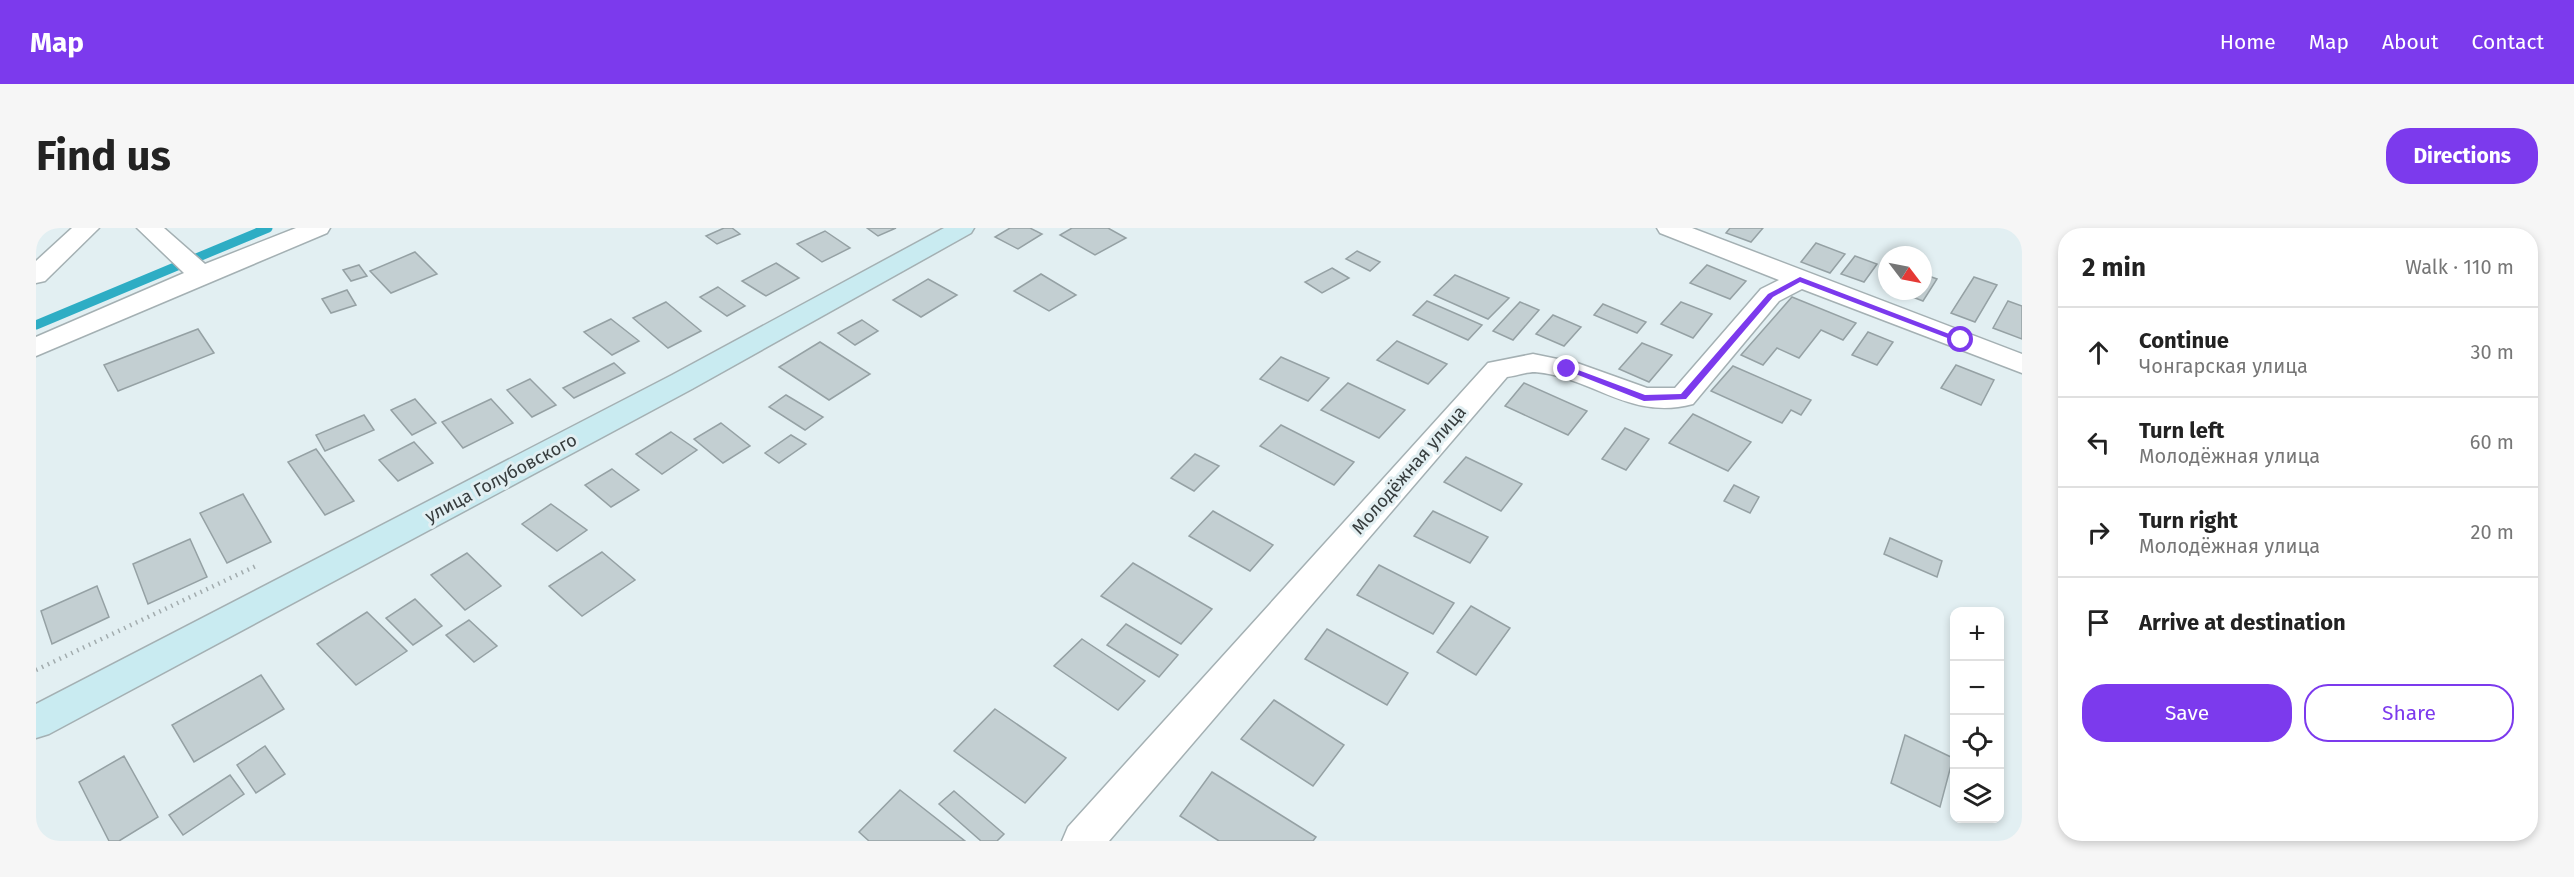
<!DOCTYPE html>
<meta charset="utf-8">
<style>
:root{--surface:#fff;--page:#f6f6f6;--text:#222;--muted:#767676;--line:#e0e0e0;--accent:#7c3aed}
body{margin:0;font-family:"Fira Sans",sans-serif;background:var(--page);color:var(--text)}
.controls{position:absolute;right:18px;bottom:18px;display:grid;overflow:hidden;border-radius:12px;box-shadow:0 3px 9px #0003}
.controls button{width:54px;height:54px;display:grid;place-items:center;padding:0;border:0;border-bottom:2px solid var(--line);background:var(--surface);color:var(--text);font:30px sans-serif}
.compass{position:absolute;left:1842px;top:18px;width:54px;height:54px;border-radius:50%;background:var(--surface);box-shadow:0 3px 9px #0003;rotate:122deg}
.stop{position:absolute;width:18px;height:18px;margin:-14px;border:4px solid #7c3aed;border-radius:50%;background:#fff}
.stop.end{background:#7c3aed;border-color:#fff;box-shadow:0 2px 6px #0008}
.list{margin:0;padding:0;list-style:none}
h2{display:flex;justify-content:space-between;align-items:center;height:78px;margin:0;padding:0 24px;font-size:26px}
h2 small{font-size:20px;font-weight:400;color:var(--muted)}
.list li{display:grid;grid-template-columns:39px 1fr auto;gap:18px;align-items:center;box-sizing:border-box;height:90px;padding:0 24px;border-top:2px solid var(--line)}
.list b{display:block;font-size:22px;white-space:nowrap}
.list p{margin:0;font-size:20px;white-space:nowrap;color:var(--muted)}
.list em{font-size:20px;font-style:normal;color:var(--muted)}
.actions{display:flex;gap:12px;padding:18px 24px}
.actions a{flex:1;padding:14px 0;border:2px solid var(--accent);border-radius:24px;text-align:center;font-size:21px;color:var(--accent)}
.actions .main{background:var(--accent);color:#fff}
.icon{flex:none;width:33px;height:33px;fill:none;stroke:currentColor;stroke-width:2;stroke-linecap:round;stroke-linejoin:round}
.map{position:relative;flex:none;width:1986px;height:613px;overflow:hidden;border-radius:24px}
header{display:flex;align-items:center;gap:36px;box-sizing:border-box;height:84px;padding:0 30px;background:var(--accent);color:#fff}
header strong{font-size:28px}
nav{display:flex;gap:33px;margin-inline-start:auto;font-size:21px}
.intro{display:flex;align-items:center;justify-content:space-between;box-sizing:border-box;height:144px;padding:0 36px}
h1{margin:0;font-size:42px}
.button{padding:15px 27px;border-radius:24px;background:var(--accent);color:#fff;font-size:21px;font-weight:700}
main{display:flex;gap:36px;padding:0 36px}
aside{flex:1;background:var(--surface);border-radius:24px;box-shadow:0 3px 9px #0003}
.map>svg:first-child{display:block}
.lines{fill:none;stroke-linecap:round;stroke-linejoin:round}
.stream{stroke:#2eadc4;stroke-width:9}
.building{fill:#c3cfd2;stroke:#95a1a4;stroke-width:1.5}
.street-casing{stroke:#a4b0b3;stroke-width:3}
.secondary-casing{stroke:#a4b0b3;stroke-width:3}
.path{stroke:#a2acae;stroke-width:4.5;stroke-dasharray:1.5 5;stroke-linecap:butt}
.street{fill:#fff;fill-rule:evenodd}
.secondary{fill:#c9ebf1;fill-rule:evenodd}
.route{fill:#7c3aed}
.labels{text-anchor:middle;stroke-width:6;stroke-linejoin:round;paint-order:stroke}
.street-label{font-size:18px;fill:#373d3e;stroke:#e2eff2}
</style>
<header>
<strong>Map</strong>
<nav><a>Home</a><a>Map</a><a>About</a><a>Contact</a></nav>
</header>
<div class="intro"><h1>Find us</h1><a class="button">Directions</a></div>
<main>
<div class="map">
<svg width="1986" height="613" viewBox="0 0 1986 613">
<rect width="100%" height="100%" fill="#e2eff2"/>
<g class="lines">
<polyline class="stream" points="0,97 232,0"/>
</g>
<g class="building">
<polygon points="688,0 696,0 704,6 681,16 670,8"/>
<polygon points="831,0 860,0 842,8"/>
<polygon points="974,0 994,0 1006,6 982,21 959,9"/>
<polygon points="1036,0 1072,0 1090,10 1059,27 1024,7"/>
<polygon points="1694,0 1727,0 1715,14 1690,5"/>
<polygon points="789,3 814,20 786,34 761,16"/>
<polygon points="1780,15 1809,26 1794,45 1765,34"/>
<polygon points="1321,23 1344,34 1334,43 1310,31"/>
<polygon points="379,24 401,46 355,65 334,43"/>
<polygon points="1819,28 1841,36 1828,54 1805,46"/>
<polygon points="740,35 763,50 730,68 706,53"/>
<polygon points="323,37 331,48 315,53 307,42"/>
<polygon points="1671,37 1710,53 1694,71 1654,55"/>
<polygon points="1296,40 1313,50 1286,65 1269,54"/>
<polygon points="1005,46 1040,67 1013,83 978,63"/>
<polygon points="1887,46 1901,51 1887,73 1866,65 1868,63 1887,63"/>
<polygon points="1419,47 1473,70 1452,91 1398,67"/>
<polygon points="1938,49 1961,57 1939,94 1915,85"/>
<polygon points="892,51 921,67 885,89 857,72"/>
<polygon points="682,59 709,78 691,88 664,69"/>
<polygon points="311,62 320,77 295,85 286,71"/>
<polygon points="1756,69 1820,95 1807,112 1785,102 1763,130 1741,120 1727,137 1705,127"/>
<polygon points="1391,73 1446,97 1432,112 1377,87"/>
<polygon points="1972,73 1986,78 1986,111 1957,100"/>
<polygon points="630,74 665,103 632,120 597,90"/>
<polygon points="1484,74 1503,82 1477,112 1457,103"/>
<polygon points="1645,74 1676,86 1657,110 1625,96"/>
<polygon points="1567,76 1610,94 1601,105 1558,87"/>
<polygon points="1517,87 1545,99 1528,118 1500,106"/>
<polygon points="575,91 603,113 576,127 548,104"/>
<polygon points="826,92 842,103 819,117 802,105"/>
<polygon points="162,101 178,125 82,163 68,137"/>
<polygon points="1832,104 1857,114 1841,137 1816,127"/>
<polygon points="1361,113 1411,136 1392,156 1341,132"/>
<polygon points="784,114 834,146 793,172 743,139"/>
<polygon points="1606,115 1636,127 1613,154 1583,141"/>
<polygon points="1245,129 1293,150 1272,173 1224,151"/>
<polygon points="578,135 589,145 538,170 527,160"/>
<polygon points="1920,137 1958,152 1945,177 1905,160"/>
<polygon points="1697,138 1775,172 1765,187 1755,182 1746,195 1675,163"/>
<polygon points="494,151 520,177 496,189 471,162"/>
<polygon points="1312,155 1369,182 1343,210 1285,182"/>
<polygon points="1488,155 1551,183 1532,207 1469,178"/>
<polygon points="750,167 787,189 769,202 733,179"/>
<polygon points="379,171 400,195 376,207 355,182"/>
<polygon points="455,171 477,195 427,220 406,194"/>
<polygon points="1657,186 1715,214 1692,243 1633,215"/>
<polygon points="328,187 338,202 289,223 280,207"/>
<polygon points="685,195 714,218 687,235 658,211"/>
<polygon points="1245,197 1318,234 1298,257 1224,218"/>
<polygon points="1589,200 1613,211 1590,242 1566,231"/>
<polygon points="635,204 661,222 626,246 600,226"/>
<polygon points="755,207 770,216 743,235 729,225"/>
<polygon points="378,214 397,235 362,253 343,232"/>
<polygon points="280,221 318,273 289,287 252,234"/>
<polygon points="1159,226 1183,238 1158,263 1135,250"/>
<polygon points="1430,229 1486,256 1465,283 1408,254"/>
<polygon points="576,241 603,262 575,279 549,257"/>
<polygon points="1698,257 1723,269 1714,285 1688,273"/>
<polygon points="207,266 235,314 191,335 164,285"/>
<polygon points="515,276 551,302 521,323 486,296"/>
<polygon points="1177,283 1237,317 1214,343 1153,308"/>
<polygon points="1397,283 1452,309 1434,335 1378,308"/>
<polygon points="1854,310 1906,333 1901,349 1848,326"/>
<polygon points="154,311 171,349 112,376 97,336"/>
<polygon points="566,324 599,352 546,388 513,358"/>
<polygon points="431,325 465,358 429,382 395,347"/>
<polygon points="1097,335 1176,381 1145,416 1065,368"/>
<polygon points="1343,337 1418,375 1397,406 1321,367"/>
<polygon points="61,358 73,389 16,416 5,383"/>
<polygon points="379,371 406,398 377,417 350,390"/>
<polygon points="1435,378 1474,400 1440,447 1401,424"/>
<polygon points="331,384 371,423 320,457 281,416"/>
<polygon points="433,392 461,418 438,434 410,407"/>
<polygon points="1090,396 1142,427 1123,449 1071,417"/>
<polygon points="1291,401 1372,445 1351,477 1269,431"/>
<polygon points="1046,411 1109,453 1082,482 1018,438"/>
<polygon points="225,447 248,481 158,534 136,497"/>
<polygon points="1238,472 1308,517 1277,558 1205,511"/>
<polygon points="959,481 1030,530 989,575 918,523"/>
<polygon points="1869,507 1917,530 1904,579 1855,555"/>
<polygon points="229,518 249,546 220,565 201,537"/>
<polygon points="88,528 122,589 83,613 73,613 43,554"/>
<polygon points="1176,544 1280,609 1277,613 1183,613 1144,588"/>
<polygon points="194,547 208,566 147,607 133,587"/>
<polygon points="864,562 929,613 833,613 823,604"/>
<polygon points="918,563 968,606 961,613 945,613 903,576"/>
</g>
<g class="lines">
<defs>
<g id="street">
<polygon points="36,0 63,0 9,53 0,55 0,33"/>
<polygon points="101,0 128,0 169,36 260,0 294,0 291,5 0,128 0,109 148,45"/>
<path d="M1621,0H1656L1986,126V145L1766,61L1743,73L1657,176C1593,193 1557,149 1499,144C1490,144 1480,148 1471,149L1073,613H1026L1032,599L1452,135L1497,126L1541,135L1611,160H1639L1725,61L1743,52L1624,5Z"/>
</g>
<polygon id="secondary" points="908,0 938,0 935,5 656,161 13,506 0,510 0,476 636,147"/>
</defs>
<use href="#street" class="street-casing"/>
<use href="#secondary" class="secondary-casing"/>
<polyline class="path" points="0,442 222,337"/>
<use href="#street" class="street"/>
<use href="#secondary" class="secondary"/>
</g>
<polygon class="route" points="1764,49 1929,112 1922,114 1764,54 1737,69 1650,171 1608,173 1527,141 1534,139 1609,167 1645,166 1732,66"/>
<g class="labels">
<g class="street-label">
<text transform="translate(1373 242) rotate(-49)" y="6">Молодёжная улица</text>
<text transform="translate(465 250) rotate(-28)" y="6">улица Голубовского</text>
</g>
</g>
</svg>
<div class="controls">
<button>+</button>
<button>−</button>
<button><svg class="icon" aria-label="locate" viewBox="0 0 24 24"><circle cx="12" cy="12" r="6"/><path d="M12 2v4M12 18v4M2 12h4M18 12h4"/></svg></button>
<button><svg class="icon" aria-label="layers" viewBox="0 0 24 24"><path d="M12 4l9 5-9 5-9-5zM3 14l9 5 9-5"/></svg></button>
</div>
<svg class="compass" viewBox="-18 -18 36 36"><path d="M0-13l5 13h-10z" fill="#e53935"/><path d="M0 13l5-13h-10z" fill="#767676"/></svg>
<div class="stop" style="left:1925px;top:112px"></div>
<div class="stop end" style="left:1531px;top:141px"></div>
</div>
<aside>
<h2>2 min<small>Walk · 110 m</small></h2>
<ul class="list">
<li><svg class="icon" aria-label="ahead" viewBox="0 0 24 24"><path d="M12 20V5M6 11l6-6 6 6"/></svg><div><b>Continue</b><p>Чонгарская улица</p></div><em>30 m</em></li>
<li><svg class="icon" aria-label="left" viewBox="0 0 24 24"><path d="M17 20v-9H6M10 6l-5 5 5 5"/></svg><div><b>Turn left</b><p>Молодёжная улица</p></div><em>60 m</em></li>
<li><svg class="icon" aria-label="right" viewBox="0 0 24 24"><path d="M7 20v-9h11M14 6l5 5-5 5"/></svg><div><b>Turn right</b><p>Молодёжная улица</p></div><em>20 m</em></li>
<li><svg class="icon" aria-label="arrive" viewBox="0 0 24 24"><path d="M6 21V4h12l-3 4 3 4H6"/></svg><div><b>Arrive at destination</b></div></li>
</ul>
<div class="actions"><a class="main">Save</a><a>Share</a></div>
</aside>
</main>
